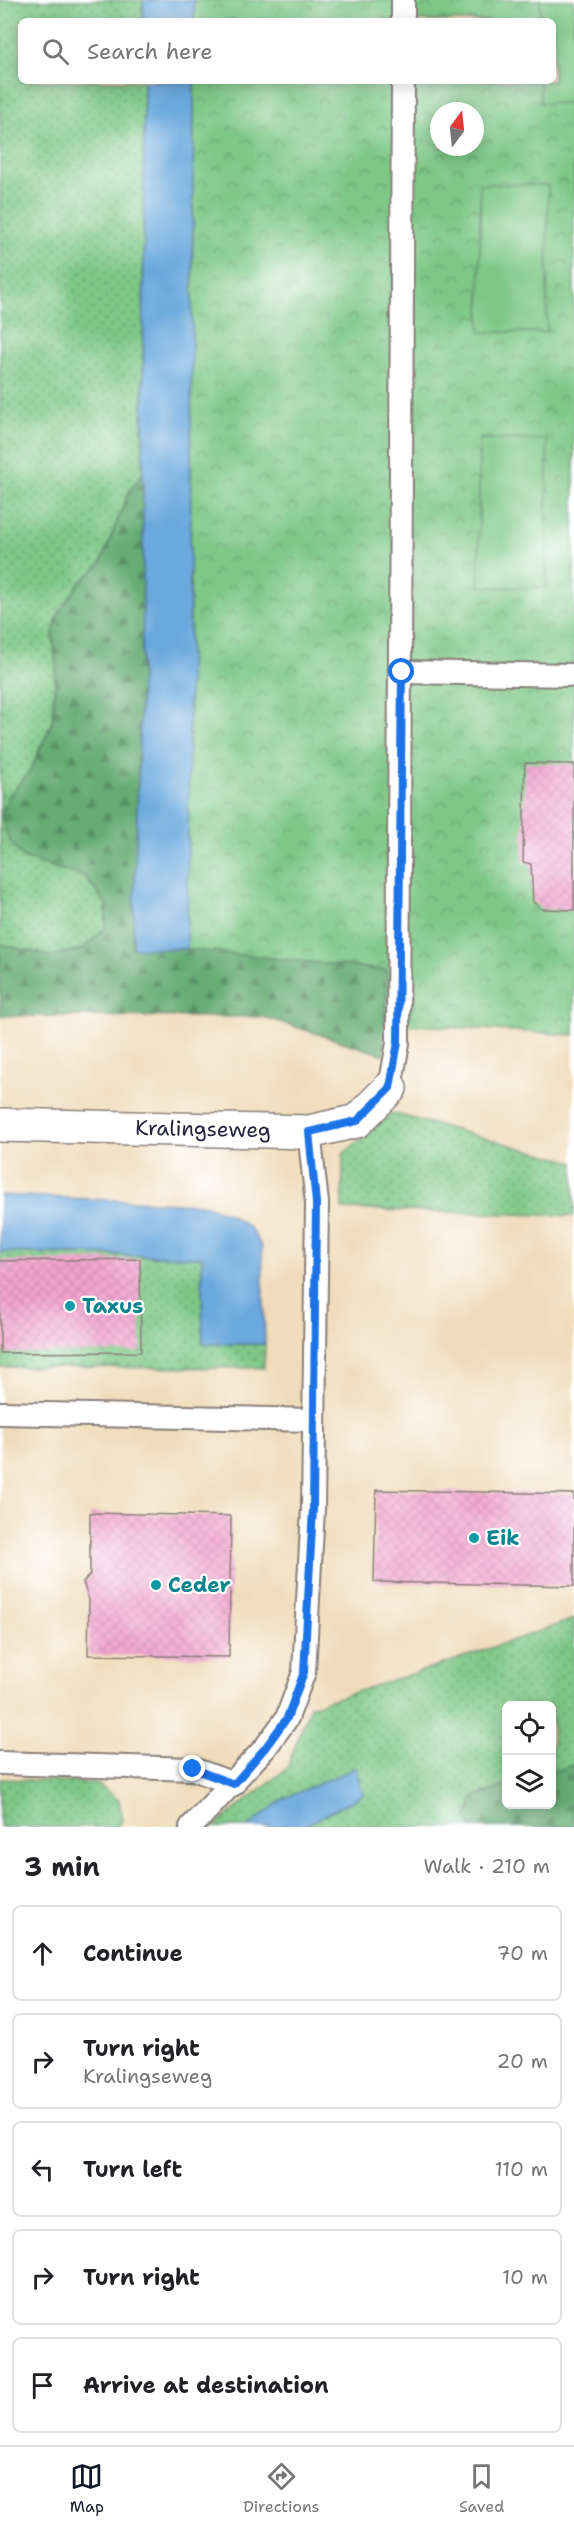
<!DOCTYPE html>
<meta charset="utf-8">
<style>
:root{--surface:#fff;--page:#f2f2f2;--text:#202124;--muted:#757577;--line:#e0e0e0;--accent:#111827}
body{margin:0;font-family:"Shantell Sans",sans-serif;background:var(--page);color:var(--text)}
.controls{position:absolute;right:18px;bottom:18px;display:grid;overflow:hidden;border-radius:9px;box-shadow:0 3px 15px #0003}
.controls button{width:54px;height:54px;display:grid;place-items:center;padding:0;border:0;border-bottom:2px solid var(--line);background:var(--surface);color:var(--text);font:30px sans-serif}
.compass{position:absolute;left:430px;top:102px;width:54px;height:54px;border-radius:50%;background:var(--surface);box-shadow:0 3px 15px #0003;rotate:15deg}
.stop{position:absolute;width:18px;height:18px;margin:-14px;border:4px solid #1a73e8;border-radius:50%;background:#fff}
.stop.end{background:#1a73e8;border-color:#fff;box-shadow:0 2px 6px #0008}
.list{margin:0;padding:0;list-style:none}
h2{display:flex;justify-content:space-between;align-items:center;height:78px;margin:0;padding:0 24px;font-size:26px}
h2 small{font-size:20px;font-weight:400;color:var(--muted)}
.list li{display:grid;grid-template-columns:39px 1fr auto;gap:18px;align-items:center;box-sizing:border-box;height:96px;margin:0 12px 12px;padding:0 12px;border:2px solid var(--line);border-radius:9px}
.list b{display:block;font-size:22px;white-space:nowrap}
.list p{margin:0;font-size:20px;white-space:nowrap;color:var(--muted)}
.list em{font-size:20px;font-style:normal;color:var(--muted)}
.icon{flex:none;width:33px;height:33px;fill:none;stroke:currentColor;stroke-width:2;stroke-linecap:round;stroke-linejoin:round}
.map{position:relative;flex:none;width:574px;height:1827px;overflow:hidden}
.search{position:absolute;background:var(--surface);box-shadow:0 3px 15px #0003;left:18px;right:18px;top:18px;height:66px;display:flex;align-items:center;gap:15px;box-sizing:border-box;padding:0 21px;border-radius:9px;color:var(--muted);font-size:22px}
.sheet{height:618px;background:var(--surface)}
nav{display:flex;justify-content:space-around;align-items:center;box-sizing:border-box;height:84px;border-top:2px solid var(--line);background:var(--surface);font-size:16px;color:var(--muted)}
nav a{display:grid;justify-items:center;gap:3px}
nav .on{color:var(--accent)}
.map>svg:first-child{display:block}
.grass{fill:url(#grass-dots);stroke:#507560;stroke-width:1.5}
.forest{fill:url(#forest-firs);stroke:#446757;stroke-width:1.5}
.park{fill:url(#park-crowns);stroke:#507560;stroke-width:1.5;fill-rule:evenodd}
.garden{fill:#7ec886;stroke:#507560;stroke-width:1.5}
.water{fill:#6aa9dd;stroke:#46668c;stroke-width:1.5}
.building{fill:url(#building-cross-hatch)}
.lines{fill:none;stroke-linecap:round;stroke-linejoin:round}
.lane-casing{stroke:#897f7a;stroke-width:26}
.street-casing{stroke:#897f7a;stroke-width:36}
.lane{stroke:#fff;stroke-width:22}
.street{stroke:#fff;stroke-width:33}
.route{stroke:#1a73e8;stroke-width:8}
.culture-dot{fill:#0f9aa8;stroke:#fff;stroke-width:2}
.labels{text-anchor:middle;stroke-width:4.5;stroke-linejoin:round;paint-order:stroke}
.street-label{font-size:21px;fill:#22223b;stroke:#fff}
.culture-label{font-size:21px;font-weight:bold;fill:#0d838f;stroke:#fff;text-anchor:start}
</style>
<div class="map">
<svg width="574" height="1827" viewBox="0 0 574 1827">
<defs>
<pattern id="grass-dots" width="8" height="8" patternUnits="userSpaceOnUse" patternTransform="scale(1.5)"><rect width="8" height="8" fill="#7ec886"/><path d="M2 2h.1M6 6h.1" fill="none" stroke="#67a26f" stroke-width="1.8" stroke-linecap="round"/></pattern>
<pattern id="forest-firs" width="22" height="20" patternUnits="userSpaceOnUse" patternTransform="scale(1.5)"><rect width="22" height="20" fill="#66ac73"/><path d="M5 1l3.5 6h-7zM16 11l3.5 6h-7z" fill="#548c60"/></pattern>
<pattern id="park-crowns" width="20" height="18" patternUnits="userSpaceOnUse" patternTransform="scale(1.5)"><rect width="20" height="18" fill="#7ec886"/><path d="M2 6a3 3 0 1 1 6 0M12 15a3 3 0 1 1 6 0" fill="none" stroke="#67a26f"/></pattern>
<pattern id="building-cross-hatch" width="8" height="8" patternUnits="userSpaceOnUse" patternTransform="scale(1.5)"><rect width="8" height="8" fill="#f3a3cf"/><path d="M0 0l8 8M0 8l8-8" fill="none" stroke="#d08cb3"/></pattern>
</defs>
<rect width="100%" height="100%" fill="#fff"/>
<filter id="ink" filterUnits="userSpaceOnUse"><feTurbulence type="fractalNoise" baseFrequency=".0167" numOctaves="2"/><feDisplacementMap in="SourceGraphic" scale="12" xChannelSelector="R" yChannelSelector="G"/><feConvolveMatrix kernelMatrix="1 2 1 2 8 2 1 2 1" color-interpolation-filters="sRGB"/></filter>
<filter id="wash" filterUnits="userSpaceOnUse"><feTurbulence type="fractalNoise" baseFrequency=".008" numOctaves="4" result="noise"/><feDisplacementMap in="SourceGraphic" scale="24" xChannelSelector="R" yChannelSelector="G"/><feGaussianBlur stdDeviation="1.35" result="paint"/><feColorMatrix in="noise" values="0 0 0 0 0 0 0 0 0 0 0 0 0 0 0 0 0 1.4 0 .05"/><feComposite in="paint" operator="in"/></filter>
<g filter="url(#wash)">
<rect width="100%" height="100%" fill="#f0dcba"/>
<g class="grass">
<polygon points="0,0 143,0 143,21 21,21 21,81 144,81 143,472 128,494 101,563 78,585 53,634 56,669 52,723 29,773 7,798 23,858 84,876 106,904 106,927 83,949 51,956 0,944"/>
<polygon points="392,1113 574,1162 574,1216 342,1209 343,1154"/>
<polygon points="0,1252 202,1257 203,1344 265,1344 264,1368 0,1367"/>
<polygon points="574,1619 574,1765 552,1772 552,1706 506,1706 506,1786 474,1796 468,1817 472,1827 302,1827 363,1795 356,1768 283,1799 248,1827 213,1827 287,1768 310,1706 438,1666"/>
<polygon points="0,1779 96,1783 119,1800 123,1820 117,1827 0,1827"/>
</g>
<g class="forest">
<polygon points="143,472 143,614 133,947 187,949 387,970 384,1055 264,1017 0,1016 0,944 51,956 83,949 106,927 106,904 85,877 23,858 9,841 2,816 7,798 29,773 52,723 56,669 53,634 57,616 78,585 101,563 128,494"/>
<polygon points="574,1765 574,1827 472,1827 468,1817 474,1796 506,1786 506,1804 552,1804 552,1772"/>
</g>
<path class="park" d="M194,0H574V1035L386,1023L387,970L187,949L194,81H553V21H194ZM439,111H475V147H439Z"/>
<g class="garden">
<polygon points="540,0 574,0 574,103 540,103 540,81 553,81 553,21 540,21"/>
<polygon points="480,184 548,185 547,332 480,332"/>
<polygon points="479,439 547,440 547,587 479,587"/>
</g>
<g class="water">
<rect x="143" y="0" width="51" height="21"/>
<polygon points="144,81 194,81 187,949 133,948 143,614"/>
<polygon points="0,1195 202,1204 229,1214 250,1228 262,1247 265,1344 203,1344 202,1257 0,1252"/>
<polygon points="356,1768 363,1795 302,1827 248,1827 283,1799"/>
</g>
<g id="blocks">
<g class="building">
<polygon points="525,763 574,764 574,910 542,909 533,902 531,864 523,862"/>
<polygon points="140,1259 141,1352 0,1353 0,1261"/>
<polygon points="376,1490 574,1494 574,1586 374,1582"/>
<polygon points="90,1513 231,1516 229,1657 88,1655 89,1600 83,1582 90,1574"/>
</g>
</g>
</g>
<g filter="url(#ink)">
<use href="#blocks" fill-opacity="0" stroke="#897f7a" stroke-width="1.5"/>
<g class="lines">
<defs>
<g id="lane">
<polyline points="403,21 403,0"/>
<polyline points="402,672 574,675"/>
<polyline points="390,1088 398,1043 403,81"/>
<polyline points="0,1413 314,1420"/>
<polyline points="0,1763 193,1769 234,1784"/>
<polyline points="191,1827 265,1748 287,1718 304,1672 313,1509 317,1203 309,1132"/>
</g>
<polyline id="street" points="0,1125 309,1132 357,1121 390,1088"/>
</defs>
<use href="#lane" class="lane-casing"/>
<use href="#street" class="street-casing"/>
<use href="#lane" class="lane"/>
<use href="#street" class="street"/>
</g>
</g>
<g class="lines" filter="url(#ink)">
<polyline class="route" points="193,1769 234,1784 265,1748 287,1718 304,1672 313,1509 316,1203 309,1132 357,1121 390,1088 398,1042 402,672"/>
</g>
<g class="culture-dot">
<circle cx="70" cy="1306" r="6"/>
<circle cx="474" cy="1538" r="6"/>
<circle cx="156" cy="1585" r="6"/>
</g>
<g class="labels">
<g class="street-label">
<text transform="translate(203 1129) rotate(1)" y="7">Kralingseweg</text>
</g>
<g class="culture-label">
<text x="82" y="1313">Taxus</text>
<text x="486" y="1545">Eik</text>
<text x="168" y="1592">Ceder</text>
</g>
</g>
</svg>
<div class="controls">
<button><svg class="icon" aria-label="locate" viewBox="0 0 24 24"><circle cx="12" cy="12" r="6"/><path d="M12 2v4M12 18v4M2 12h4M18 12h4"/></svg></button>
<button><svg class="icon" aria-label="layers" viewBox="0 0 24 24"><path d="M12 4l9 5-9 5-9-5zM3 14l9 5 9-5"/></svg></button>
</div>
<svg class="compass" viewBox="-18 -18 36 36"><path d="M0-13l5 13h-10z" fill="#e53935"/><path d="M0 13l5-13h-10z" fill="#757577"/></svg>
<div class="stop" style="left:402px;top:672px"></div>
<div class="stop end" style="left:193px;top:1769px"></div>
<div class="search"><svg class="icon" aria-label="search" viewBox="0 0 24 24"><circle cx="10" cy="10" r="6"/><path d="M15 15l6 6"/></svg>Search here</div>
</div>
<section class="sheet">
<h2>3 min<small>Walk · 210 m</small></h2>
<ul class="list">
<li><svg class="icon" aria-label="ahead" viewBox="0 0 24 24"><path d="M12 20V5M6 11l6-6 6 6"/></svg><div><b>Continue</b></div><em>70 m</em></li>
<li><svg class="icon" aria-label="right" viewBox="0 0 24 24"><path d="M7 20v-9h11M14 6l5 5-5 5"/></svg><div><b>Turn right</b><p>Kralingseweg</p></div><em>20 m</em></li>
<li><svg class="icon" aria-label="left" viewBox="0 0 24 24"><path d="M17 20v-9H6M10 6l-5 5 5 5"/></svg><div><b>Turn left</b></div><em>110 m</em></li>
<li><svg class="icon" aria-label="right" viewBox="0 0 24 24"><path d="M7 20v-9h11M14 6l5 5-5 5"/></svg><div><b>Turn right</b></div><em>10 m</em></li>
<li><svg class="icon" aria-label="arrive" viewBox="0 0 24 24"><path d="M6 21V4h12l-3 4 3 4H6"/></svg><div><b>Arrive at destination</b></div></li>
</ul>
</section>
<nav>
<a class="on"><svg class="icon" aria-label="map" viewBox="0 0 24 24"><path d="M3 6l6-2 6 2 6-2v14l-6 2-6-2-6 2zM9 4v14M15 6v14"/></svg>Map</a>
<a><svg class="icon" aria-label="directions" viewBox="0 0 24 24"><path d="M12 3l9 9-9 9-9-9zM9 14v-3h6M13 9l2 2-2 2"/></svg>Directions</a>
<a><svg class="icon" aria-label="saved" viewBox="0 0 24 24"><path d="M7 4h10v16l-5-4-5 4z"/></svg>Saved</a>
</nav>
